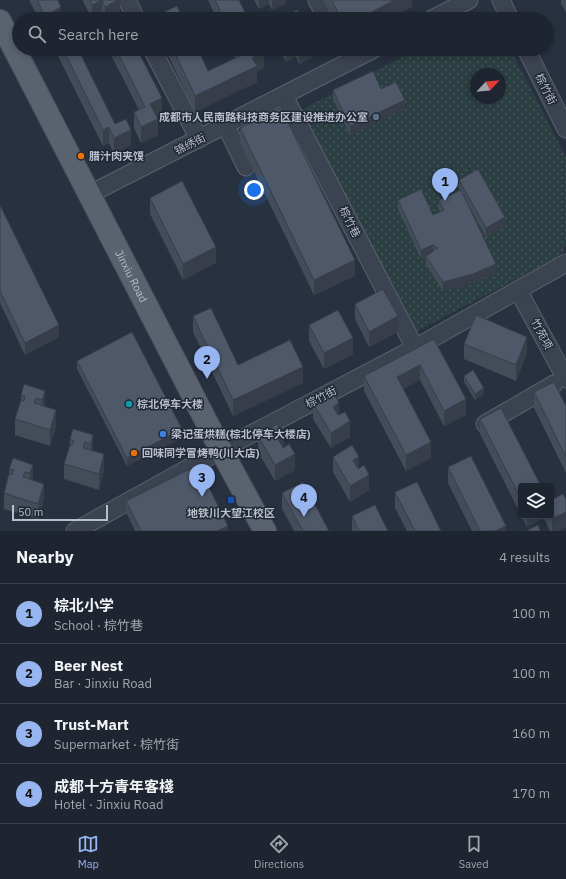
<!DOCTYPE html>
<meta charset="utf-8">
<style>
:root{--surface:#1e2530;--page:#2b313c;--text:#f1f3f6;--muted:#a1a5ab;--line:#3c424c;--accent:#96b5f1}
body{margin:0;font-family:"IBM Plex Sans","Noto Sans SC",sans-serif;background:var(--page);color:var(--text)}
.controls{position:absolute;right:12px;bottom:12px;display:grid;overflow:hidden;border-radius:4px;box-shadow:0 2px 6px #0003}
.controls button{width:36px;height:36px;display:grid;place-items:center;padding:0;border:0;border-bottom:1px solid var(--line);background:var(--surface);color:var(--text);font:20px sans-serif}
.compass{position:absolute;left:470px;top:68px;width:36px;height:36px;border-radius:50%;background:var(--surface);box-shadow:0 2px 6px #0003;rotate:64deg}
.scale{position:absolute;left:12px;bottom:10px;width:96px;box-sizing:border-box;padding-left:4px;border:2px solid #b8beca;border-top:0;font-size:11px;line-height:14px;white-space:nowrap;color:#b8beca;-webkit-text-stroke:3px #212835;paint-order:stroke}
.you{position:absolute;left:254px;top:190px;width:14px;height:14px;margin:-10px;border:3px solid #fff;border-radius:50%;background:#1a73e8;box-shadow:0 0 0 6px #1a73e833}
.badge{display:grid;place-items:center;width:26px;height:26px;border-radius:50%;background:var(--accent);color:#111;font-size:13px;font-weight:700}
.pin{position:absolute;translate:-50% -33px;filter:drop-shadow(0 1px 2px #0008)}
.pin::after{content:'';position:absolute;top:21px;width:14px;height:12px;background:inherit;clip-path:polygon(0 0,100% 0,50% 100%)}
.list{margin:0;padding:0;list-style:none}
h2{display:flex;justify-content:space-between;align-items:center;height:52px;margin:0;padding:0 16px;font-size:17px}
h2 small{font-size:13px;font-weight:400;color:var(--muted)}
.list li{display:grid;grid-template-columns:26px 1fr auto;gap:12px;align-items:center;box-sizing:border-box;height:60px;padding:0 16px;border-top:1px solid var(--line)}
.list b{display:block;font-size:15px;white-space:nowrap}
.list p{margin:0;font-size:13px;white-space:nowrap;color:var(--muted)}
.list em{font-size:13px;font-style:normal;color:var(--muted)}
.icon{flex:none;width:22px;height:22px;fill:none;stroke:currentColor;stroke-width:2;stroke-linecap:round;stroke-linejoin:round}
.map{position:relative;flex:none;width:566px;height:531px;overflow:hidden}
.search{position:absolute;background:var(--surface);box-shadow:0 2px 6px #0003;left:12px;right:12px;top:12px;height:44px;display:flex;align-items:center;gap:10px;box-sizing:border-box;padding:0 14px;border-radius:22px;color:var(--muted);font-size:15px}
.sheet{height:292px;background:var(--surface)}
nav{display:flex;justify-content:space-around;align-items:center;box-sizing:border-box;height:56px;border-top:1px solid var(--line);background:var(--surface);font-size:11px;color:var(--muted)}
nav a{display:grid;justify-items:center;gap:2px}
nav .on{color:var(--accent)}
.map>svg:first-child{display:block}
.garden{fill:url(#garden-dots);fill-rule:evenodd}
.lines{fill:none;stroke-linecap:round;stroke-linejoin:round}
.minor-casing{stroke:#5a616d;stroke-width:19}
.major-casing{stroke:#454c59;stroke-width:24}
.minor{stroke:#3c4350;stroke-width:17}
.major{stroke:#5a626f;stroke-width:22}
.wall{fill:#434c59}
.shaded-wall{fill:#373e49}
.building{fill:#4e5868;stroke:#373e49}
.service-dot{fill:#5c6f8a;stroke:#212835;stroke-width:1.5}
.food-dot{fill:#e8710a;stroke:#212835;stroke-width:1.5}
.culture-dot{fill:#0f9aa8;stroke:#212835;stroke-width:1.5}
.shop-dot{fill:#3f7fe0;stroke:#212835;stroke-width:1.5}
.transit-dot{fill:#1a4fb4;stroke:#212835;stroke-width:1.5}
.labels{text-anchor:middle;stroke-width:3;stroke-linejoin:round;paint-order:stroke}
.street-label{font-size:11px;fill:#b8beca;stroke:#212835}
.poi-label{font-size:11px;font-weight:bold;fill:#b8beca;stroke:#212835;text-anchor:start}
</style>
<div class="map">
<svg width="566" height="531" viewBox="0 0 566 531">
<defs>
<pattern id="garden-dots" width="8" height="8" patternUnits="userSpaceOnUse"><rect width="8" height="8" fill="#2b3f42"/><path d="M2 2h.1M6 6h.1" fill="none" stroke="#48595c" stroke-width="1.8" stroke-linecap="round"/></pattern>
</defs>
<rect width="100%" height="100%" fill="#283140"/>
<g class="garden">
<polygon points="490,11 494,19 474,19"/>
<path d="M417,49H510L566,157V245L559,257L415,332L299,111ZM476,74H500V98H476Z"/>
</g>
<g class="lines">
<defs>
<g id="minor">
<polyline points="127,0 136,19"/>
<polyline points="317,0 327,19"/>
<polyline points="501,0 510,19"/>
<polyline points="432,19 469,0"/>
<polyline points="152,49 199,139"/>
<polyline points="526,49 566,129"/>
<polyline points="284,96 415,348"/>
<polyline points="226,126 246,167"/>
<polyline points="90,194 374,49"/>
<polyline points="518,290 566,379"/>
<polyline points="485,424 554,384"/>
<polyline points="75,531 221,450 415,348 566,263"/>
</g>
<g id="major">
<path id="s1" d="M0,21L221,450L265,531"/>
</g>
</defs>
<use href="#minor" class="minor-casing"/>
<use href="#major" class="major-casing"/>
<use href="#minor" class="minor"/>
<use href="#major" class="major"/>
</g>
<g class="wall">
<polygon points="29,0 58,0 61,19 39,19"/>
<polygon points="83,0 120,0 120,15 112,19 104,19 102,16 96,19 92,19 83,1"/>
<polygon points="208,0 239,0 248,19 217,19"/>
<polygon points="254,0 286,0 286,3 272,10 269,4 259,9"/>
<polygon points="323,0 412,0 412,7 388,19 333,19"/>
<polygon points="561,0 566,0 566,12 561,4"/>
<polygon points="56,49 78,49 115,124 131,145 114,154 109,143 103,146 56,52"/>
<polygon points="108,49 137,49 162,114 157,116 158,135 141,143 134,128 134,112 139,110"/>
<polygon points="165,49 198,49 208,71 235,58 231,49 263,49 264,68 257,71 257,82 195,112"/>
<polygon points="279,49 313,49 313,57 299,64 296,57 286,62"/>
<polygon points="381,89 405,109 350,135 333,99 333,90"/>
<polygon points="240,128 355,276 314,295 240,143"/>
<polygon points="459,180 505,226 486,237 469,206 496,273 473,283 443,291 426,265 426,257 421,259 398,209 398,200 433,215 440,212 439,209 439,200 460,190 459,189"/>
<polygon points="150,198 216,263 183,280 150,214"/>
<polygon points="0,205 59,337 25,355 0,303"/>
<polygon points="355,304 398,332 369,347 355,319"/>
<polygon points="193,316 238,365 303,383 233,416 193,332"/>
<polygon points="309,325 353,354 324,369 309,341"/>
<polygon points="434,339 466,415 444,426 420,380 403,389 431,458 406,471 364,391 364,376"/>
<polygon points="464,344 527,353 516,381 464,359"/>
<polygon points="77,361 182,438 127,466 77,369"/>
<polygon points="464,376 484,394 475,400 464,382"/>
<polygon points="45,391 45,406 56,426 50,446 15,435 15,419 21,400 21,395"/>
<polygon points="534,392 566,406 566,473 534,408"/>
<polygon points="313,403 339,415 350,437 331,448 313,419"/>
<polygon points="480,419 521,486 521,515 480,434"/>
<polygon points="93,435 93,451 104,470 99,490 64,479 64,464 70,445 70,439"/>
<polygon points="258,436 284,447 295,470 275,481 258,452"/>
<polygon points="333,457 359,468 369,490 350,502 333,472"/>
<polygon points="33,465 33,480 44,499 38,519 4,509 4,493 9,474 9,469"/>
<polygon points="448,467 506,531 472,531 448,483"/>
<polygon points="395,492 441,531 407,531 395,508"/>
<polygon points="282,493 329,531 294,531 282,509"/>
<polygon points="566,499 566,527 559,531 550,531 544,518 527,527 521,516 551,516"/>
<polygon points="126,501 228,531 135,531 126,512"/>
<polygon points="352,516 388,531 352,531"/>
</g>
<g class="shaded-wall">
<polygon points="102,0 102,16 96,19 92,19 92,5"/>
<polygon points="118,0 120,0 120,15 112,19 105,19 105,7"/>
<polygon points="259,0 269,0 269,4 259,9"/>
<polygon points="272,0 286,0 286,3 272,10"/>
<polygon points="395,0 412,0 412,7 388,19 358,19"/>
<polygon points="61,7 61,19 45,19 45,16"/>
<polygon points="286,49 296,49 296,57 286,62"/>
<polygon points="299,49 313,49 313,57 299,64"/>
<polygon points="264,52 264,68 257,71 257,82 195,112 195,96 252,58"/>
<polygon points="162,98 162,114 150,120 150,104"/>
<polygon points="405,100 405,109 350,135 350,126"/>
<polygon points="158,119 158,135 141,143 141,127"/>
<polygon points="109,127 109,143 103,146 103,130"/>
<polygon points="131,130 131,145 114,154 114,138"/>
<polygon points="505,217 505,226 486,237 486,228"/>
<polygon points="433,245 433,254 421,259 421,250"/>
<polygon points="216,247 216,263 183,280 183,264"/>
<polygon points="355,260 355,276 314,295 314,280"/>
<polygon points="496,264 496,273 473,283 443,291 443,282"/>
<polygon points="398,316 398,332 369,347 369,332"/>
<polygon points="59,325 59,337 25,355 25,343"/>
<polygon points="527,337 527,353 516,381 516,365"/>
<polygon points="353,338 353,354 324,369 324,353"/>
<polygon points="420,365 420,380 397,392 397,377"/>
<polygon points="303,367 303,383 233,416 233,400"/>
<polygon points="484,388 484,394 475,400 475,394"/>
<polygon points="45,391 45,406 42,415 42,400"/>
<polygon points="466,399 466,415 444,426 444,411"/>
<polygon points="339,403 339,419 333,407"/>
<polygon points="56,410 56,426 50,446 50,430"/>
<polygon points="350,421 350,437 331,448 331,433"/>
<polygon points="182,429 182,438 127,466 127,458"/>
<polygon points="93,435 93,451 91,460 91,444"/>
<polygon points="284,436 284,452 278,439"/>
<polygon points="431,442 431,458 406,471 406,455"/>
<polygon points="104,454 104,470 99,490 99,474"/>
<polygon points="295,454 295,470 275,481 275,465"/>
<polygon points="359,457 359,472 353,460"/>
<polygon points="33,465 33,480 30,489 30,473"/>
<polygon points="369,475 369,490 350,502 350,486"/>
<polygon points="44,484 44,499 38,519 38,504"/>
<polygon points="566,512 566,527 559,531 552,531 552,519"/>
<polygon points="527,516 544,516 544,518 527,527"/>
<polygon points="228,526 228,531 217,531"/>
<polygon points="506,526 506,531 495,531"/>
</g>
<g class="building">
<polygon points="37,0 58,0 61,7 45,16"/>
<polygon points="90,0 102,0 92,5"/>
<polygon points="102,0 118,0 105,7"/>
<polygon points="215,0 239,0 248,19 224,19"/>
<polygon points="332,0 395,0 358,19 341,19"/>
<polygon points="177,6 183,19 158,19 156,16"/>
<polygon points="297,10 302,19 286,19 284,16"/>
<polygon points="63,49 78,49 115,124 126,119 131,130 114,138 109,127 103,130"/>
<polygon points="116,49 137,49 162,98 150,104 158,119 141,127 134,112 145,107"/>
<polygon points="173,49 198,49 208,71 242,55 239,49 263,49 264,52 252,58 257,66 195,96"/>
<polygon points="373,71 381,89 396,82 405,100 350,126 333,90"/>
<polygon points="281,108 355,260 314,280 240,128"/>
<polygon points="478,169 505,217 486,228 459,180"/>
<polygon points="182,181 216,247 183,264 150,198"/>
<polygon points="421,189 433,215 444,210 439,200 461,190 496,264 473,274 443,282 426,256 438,248 433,245 421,250 398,200"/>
<polygon points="0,205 59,325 25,343 0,291"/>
<polygon points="383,289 398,316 369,332 355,304"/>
<polygon points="211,308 238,365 290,340 303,367 233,400 193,316"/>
<polygon points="338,310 353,338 324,353 309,325"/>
<polygon points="476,315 527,337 516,365 464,344"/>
<polygon points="132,332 182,429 127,458 77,361"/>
<polygon points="434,339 466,399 444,411 420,365 397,377 431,442 406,455 364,376"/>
<polygon points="473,370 484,388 475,394 464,376"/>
<polygon points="554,382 566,406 566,457 534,392"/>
<polygon points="24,384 45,391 42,400 36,398 34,403 56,410 50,430 15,419 21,400 24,401 25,396 21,395"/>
<polygon points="333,392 339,403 333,407 338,415 345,412 350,421 331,433 313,403"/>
<polygon points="501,408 541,486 521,486 521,499 480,419"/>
<polygon points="277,424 284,436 278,439 283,448 289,444 295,454 275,465 258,436"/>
<polygon points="73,429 93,435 91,444 85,442 83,448 104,454 99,474 64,464 70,445 72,445 74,441 70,439"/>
<polygon points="352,445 359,457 353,460 358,469 364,465 369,475 350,486 333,457"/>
<polygon points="471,456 506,526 495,531 480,531 448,467"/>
<polygon points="13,458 33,465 30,473 25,472 23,477 44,484 38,504 4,493 9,474 12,475 14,470 9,469"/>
<polygon points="198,465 228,526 217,531 141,531 126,501"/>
<polygon points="303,482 329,531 303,531 282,493"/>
<polygon points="417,482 441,531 415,531 395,492"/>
<polygon points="563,494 566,499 566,512 552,519 551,516 551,500"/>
<polygon points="375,505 388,531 359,531 352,516"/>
<polygon points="538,525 540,531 526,531"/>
</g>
<circle class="service-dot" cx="376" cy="117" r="4"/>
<g class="food-dot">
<circle cx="81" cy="156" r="4"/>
<circle cx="134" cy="453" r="4"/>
</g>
<circle class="culture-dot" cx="129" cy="404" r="4"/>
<circle class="shop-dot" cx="163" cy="434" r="4"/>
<rect class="transit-dot" x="227" y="496" width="8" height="8" rx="2"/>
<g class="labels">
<g class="street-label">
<text transform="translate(546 89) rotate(63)" y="4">棕竹街</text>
<text transform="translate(190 144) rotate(-27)" y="4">锦绣街</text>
<text transform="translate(350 222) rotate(63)" y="4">棕竹巷</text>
<text dy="4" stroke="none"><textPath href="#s1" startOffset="287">Jinxiu Road</textPath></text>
<text transform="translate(542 334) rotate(62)" y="4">竹苑项</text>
<text transform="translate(321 397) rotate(-28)" y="4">棕竹街</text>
</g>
<g class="poi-label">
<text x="368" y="121" text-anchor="end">成都市人民南路科技商务区建设推进办公室</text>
<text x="89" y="160">腊汁肉夹馍</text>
<text x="137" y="408">棕北停车大楼</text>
<text x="171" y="438">梁记蛋烘糕(棕北停车大楼店)</text>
<text x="142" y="457">回味同学冒烤鸭(川大店)</text>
<text x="231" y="517" text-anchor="middle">地铁川大望江校区</text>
</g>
</g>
</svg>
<div class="controls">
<button><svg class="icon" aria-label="layers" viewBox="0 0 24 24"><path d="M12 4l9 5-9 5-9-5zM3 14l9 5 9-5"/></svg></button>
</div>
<svg class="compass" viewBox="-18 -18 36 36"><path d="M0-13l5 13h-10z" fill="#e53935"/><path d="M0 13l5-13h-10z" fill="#a1a5ab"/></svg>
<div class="scale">50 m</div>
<div class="you"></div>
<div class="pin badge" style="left:445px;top:201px">1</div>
<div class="pin badge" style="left:207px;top:379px">2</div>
<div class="pin badge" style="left:202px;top:497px">3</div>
<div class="pin badge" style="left:304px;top:517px">4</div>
<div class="search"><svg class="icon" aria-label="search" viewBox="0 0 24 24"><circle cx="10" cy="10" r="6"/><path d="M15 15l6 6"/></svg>Search here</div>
</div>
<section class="sheet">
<h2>Nearby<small>4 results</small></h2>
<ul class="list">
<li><span class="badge">1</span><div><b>棕北小学</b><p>School · 棕竹巷</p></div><em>100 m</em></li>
<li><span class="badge">2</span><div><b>Beer Nest</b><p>Bar · Jinxiu Road</p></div><em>100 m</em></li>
<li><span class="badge">3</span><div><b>Trust-Mart</b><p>Supermarket · 棕竹街</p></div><em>160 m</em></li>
<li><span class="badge">4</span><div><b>成都十方青年客棧</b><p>Hotel · Jinxiu Road</p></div><em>170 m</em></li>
</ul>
</section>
<nav>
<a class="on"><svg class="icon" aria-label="map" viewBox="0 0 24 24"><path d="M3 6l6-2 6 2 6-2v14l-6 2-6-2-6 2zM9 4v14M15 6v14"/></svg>Map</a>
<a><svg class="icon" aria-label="directions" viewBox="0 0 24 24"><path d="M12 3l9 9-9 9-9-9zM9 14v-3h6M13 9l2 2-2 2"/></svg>Directions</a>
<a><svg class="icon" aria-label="saved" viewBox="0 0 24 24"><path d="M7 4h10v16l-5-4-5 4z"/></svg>Saved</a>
</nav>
